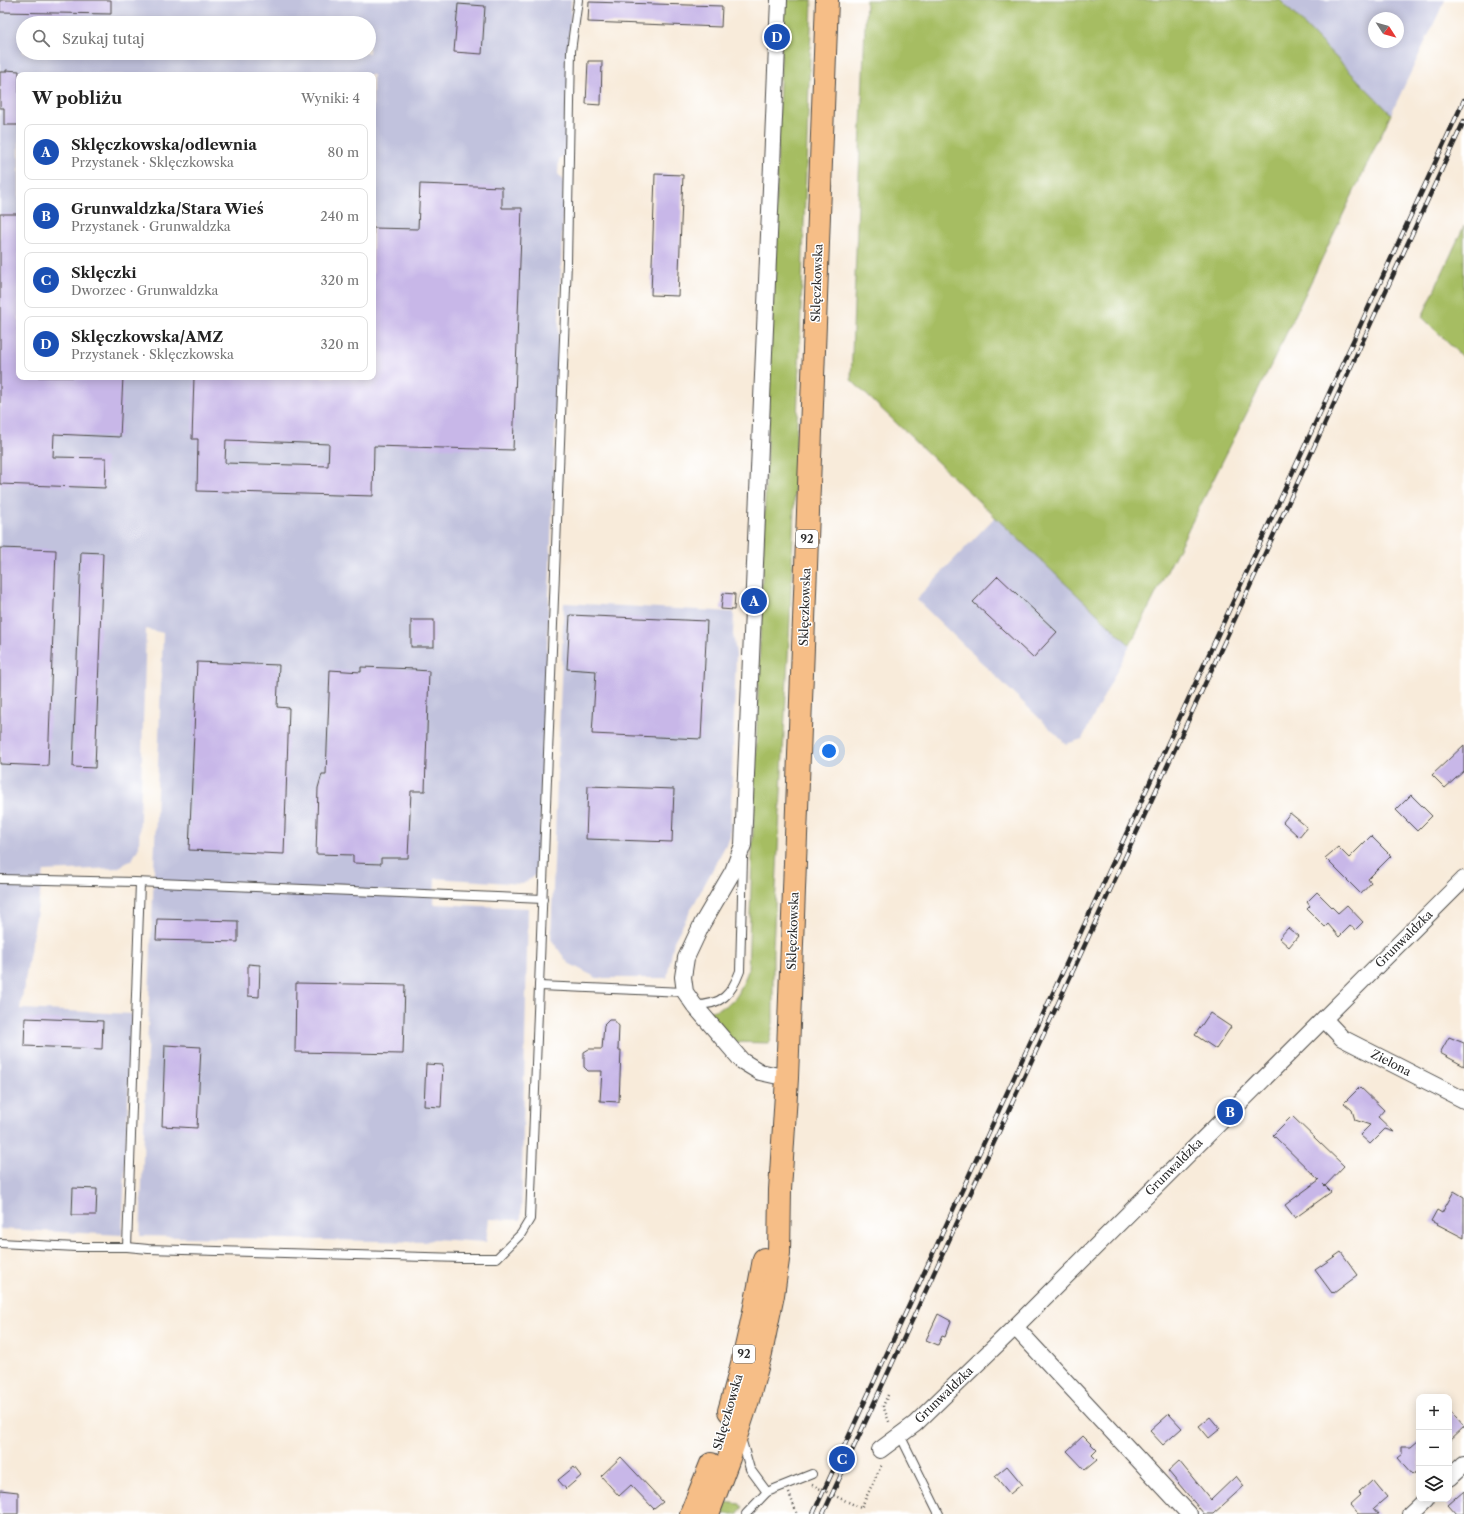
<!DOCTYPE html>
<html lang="pl">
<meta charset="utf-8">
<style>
:root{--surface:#fff;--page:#f6f6f6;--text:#222;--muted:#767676;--line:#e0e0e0;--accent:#111827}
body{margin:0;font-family:"Libre Caslon Text",serif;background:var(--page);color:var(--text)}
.controls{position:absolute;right:12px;bottom:12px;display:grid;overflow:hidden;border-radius:8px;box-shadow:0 2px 10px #0003}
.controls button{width:36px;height:36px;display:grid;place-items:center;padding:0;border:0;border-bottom:1px solid var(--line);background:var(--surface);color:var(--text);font:20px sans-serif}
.compass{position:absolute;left:1368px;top:12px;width:36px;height:36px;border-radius:50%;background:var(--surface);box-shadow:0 2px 10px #0003;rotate:126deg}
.you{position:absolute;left:829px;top:751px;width:14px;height:14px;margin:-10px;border:3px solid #fff;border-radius:50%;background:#1a73e8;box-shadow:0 0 0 6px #1a73e833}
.badge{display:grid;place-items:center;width:26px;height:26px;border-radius:50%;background:var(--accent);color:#fff;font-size:13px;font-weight:700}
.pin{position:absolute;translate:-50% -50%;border:2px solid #fff;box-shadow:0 1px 4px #0006}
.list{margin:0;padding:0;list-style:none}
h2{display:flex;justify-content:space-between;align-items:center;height:52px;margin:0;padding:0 16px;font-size:17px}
h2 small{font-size:13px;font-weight:400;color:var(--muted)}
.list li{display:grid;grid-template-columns:26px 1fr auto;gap:12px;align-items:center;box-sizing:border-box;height:56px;margin:0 8px 8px;padding:0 8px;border:1px solid var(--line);border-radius:8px}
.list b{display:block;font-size:15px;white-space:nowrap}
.list p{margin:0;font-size:13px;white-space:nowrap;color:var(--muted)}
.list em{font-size:13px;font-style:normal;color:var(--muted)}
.icon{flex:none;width:22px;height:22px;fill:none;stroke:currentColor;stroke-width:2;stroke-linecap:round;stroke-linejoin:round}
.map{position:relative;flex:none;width:1464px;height:1514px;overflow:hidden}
.search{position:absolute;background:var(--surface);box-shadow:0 2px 10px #0003;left:16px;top:16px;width:360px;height:44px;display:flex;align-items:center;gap:10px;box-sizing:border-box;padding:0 14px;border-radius:22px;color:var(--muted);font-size:15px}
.panel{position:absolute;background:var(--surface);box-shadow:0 2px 10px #0003;left:16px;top:72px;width:360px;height:308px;border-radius:8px}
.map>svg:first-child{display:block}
.industrial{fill:#c1c2dd;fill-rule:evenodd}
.green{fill:#a6bd62;stroke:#687446}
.building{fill:#c8b7e8;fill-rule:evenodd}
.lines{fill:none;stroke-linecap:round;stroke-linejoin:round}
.service-casing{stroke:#4a4845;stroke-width:10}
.minor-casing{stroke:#4a4845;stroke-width:18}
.primary-casing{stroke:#4a4845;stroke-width:24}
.path{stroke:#4a4845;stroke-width:2.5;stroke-dasharray:1 3;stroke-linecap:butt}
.service{stroke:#fff;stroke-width:8}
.minor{stroke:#fff;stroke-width:16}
.primary{stroke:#f6be87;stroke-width:22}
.rail-casing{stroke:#2b2b2b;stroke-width:4.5}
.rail{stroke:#fff;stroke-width:3;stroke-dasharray:9;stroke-linecap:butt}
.labels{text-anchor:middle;stroke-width:3;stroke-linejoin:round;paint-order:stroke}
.shield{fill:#fff;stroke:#6b6b6b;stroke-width:1}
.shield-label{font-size:11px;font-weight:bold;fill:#2b2b2b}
.street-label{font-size:12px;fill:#2b2b2b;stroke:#fff}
</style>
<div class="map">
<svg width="1464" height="1514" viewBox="0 0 1464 1514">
<rect width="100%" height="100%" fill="#fff"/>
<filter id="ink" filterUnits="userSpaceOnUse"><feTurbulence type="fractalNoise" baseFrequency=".025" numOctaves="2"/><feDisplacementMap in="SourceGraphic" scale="8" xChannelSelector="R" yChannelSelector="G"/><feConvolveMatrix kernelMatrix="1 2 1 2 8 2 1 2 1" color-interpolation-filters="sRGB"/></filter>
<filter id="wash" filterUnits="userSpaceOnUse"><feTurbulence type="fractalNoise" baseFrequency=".012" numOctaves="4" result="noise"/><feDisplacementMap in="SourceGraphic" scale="16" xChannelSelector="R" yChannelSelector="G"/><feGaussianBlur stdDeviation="0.9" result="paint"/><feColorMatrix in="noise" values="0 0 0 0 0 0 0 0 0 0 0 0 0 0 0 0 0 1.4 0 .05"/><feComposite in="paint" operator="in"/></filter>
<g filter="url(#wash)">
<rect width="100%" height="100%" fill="#f8ebda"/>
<g class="industrial">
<path d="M0,0H571L567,153L559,159L558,174L564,180L539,872L523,884L435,878L434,904L528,908L521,1220L489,1219L486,1242L434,1239L425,1242L140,1236L163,633L146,629L139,847L132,860L117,868L44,871L20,1009L132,1014L122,1235L0,1229ZM23,23H369V53H23ZM19,75H373V377H19Z"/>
<path d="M1280,0H1445L1391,114ZM1374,18H1398V42H1374Z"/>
<polygon points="995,517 1130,645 1082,739 1066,744 916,599"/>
<polygon points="564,603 734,612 733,634 736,654 730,837 674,941 667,978 597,978 568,963 551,939"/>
</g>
<g class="green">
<path d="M783,0H812L790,619L773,946V1023L769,1043L730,1042L708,1012C737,1004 737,998 748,971Z"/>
<polygon points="866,0 1280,0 1391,114 1275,357 1130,645 851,380"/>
<polygon points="1464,226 1464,359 1422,317"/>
<polygon points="726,1502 740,1504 742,1508 737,1514 719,1514"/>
</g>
<g id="blocks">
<g class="building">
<polygon points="0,0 111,0 111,14 0,12"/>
<polygon points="589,2 722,6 721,27 588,22"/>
<polygon points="458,4 485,6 482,54 454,52"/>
<polygon points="588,61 602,61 601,105 586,104"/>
<polygon points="6,70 19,71 19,125 4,125 4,108 0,108 0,72 6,72"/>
<polygon points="655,174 683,175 678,296 651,295"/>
<path d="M420,184L502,187V208H522L513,450L374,446L373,496L197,491L198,439H192L194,377H373V228L418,229ZM226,440L329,444L328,466L225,463Z"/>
<polygon points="0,214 19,214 19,377 123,377 120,437 54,434 53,457 106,458 105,488 0,484"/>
<polygon points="0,548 56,550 48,766 0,764"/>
<polygon points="81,552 103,553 95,768 73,767"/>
<polygon points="998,576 1057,632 1033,658 973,602"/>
<polygon points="723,593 735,594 734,610 721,609"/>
<polygon points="570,615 707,621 701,739 592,734 596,671 567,669"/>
<rect x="411" y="620" width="23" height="27"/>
<polygon points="197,662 279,665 277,707 289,708 284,854 189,850"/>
<polygon points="361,667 416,669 415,670 429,671 425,791 411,791 408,858 381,858 381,864 353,863 353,855 316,854 318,788 322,774 326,774 330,670 361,672"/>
<polygon points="1464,745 1464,771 1445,788 1432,775"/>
<polygon points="588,786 674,789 672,842 586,839"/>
<polygon points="1411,795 1432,816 1417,831 1396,810"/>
<polygon points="1290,813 1307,827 1299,837 1283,822"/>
<polygon points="1371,836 1391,856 1368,879 1371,883 1361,894 1325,858 1338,847 1349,858"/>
<polygon points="1317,892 1338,913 1347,905 1363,922 1355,930 1351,925 1339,937 1328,924 1325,927 1307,909 1310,906 1307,902"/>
<polygon points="157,919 238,921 238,942 156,940"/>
<polygon points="1288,928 1298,936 1289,947 1279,938"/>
<polygon points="248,964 260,965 259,997 248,996"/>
<polygon points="296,983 405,985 403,1054 295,1052"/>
<polygon points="1210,1013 1231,1027 1216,1049 1195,1035"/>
<polygon points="25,1018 103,1021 102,1049 24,1046"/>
<polygon points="609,1020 614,1020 619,1026 618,1050 621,1050 619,1102 600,1101 602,1071 588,1071 584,1067 584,1052 589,1049 602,1049 604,1025"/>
<polygon points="1449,1037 1464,1043 1464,1066 1440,1053"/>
<polygon points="165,1045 201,1047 197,1128 162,1126"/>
<polygon points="426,1064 443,1065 441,1107 424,1106"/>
<polygon points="1360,1087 1384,1110 1378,1117 1394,1132 1385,1129 1370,1144 1360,1135 1370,1125 1355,1120 1352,1110 1344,1103"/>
<polygon points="1292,1116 1344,1166 1325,1186 1323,1184 1331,1192 1295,1218 1285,1205 1319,1180 1273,1135"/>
<polygon points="73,1188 97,1189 96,1215 72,1215"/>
<polygon points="1454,1191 1464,1197 1464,1238 1431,1221 1437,1210 1442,1213"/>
<polygon points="1341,1252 1358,1275 1334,1293 1333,1292 1332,1293 1315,1270"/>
<polygon points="938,1314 951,1321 945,1337 942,1336 938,1345 926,1340"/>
<polygon points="1449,1410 1464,1427 1449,1441"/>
<polygon points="1169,1414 1182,1428 1163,1445 1150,1431"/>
<polygon points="1210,1417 1220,1429 1209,1438 1199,1426"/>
<polygon points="1083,1436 1097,1450 1092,1455 1097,1460 1085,1470 1067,1451"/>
<polygon points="1419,1440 1419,1469 1412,1475 1397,1458 1402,1454 1402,1447 1411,1447"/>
<polygon points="621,1457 663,1502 654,1509 631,1485 619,1496 601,1476"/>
<polygon points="1179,1461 1211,1500 1236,1476 1244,1486 1213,1514 1204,1514 1168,1471"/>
<polygon points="1007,1466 1022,1484 1010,1494 995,1476"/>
<polygon points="574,1467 581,1476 566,1489 558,1480"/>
<polygon points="1373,1480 1387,1497 1374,1508 1379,1514 1358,1514 1350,1505 1361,1495 1359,1493"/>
<polygon points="0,1490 18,1492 18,1514 0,1514"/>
<polygon points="1464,1491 1464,1514 1456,1514 1448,1505"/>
</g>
</g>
</g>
<g filter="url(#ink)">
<use href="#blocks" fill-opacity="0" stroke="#4a4845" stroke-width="1"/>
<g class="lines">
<defs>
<g id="service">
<polyline points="0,879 135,882 543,899"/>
<polyline points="539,986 685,992"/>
<path d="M695,1005C722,1005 731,995 740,971L743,857"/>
<polyline points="0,1243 76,1247 127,1247 148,1249 461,1258 497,1258 521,1234 530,1219 567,262 571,51 578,0"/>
<polyline points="127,1247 140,883"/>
<polyline points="900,1435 939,1514"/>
<polyline points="741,1438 750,1469 767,1492"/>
<polyline points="746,1514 767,1492 812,1474"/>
</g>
<g id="minor">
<polyline points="779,0 743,845 733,871 702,924 686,958 683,977 685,992 694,1005 742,1061 760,1072 787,1078"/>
<polyline points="1324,1019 1342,1038 1464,1100"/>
<polyline points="1015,1327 1189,1514"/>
<polyline points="880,1450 915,1424 1015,1327 1464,879"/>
<polyline points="1449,1478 1464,1464"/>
<polyline points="1410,1514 1426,1499"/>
</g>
<g id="primary">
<path d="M729,1411C744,1361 755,1310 764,1259"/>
<polyline points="691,1514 711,1464"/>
<polyline points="708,1514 729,1458 748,1400 761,1353 773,1295 779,1253 780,1190 787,1078 827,0"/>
</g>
</defs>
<use href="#service" class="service-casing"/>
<use href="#minor" class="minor-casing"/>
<use href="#primary" class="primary-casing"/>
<g class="path">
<polyline points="888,1395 883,1406 890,1424"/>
<polyline points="812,1485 861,1508 882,1464"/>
<polyline points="789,1493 797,1514"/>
</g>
<use href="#service" class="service"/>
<use href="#minor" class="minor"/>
<use href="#primary" class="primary"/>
<defs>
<g id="rail">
<polyline points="813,1514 1464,100"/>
<polyline points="823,1514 1464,121"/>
</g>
</defs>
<use href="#rail" class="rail-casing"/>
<use href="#rail" class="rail"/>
</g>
</g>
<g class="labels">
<g class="shield">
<rect x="796" y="530" width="22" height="18" rx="3"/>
<rect x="733" y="1345" width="22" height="18" rx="3"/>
</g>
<g class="shield-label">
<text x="807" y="543">92</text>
<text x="744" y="1358">92</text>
</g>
<g class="street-label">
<text transform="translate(817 283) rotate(-88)" y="4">Sklęczkowska</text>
<text transform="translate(805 607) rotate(-88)" y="4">Sklęczkowska</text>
<text transform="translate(793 931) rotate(-88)" y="4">Sklęczkowska</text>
<text transform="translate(1404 939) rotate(-45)" y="4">Grunwaldzka</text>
<text transform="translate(1391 1063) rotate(27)" y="4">Zielona</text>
<text transform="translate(1174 1167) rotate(-45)" y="4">Grunwaldzka</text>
<text transform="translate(944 1395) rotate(-44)" y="4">Grunwaldzka</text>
<text transform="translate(728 1412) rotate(-74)" y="4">Sklęczkowska</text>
</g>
</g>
</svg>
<div class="controls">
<button>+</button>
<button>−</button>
<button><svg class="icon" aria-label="layers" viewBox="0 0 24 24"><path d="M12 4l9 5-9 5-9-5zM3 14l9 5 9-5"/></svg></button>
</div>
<svg class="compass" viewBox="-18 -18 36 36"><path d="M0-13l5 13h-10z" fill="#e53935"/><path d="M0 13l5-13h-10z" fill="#767676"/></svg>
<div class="you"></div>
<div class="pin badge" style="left:754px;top:601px;background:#1a4fb4">A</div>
<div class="pin badge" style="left:1230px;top:1112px;background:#1a4fb4">B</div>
<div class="pin badge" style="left:842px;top:1459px;background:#1a4fb4">C</div>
<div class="pin badge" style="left:777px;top:37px;background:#1a4fb4">D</div>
<div class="search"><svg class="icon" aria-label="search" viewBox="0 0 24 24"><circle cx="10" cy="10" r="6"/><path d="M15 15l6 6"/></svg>Szukaj tutaj</div>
<section class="panel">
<h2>W pobliżu<small>Wyniki: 4</small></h2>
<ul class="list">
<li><span class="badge" style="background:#1a4fb4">A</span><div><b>Sklęczkowska/odlewnia</b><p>Przystanek · Sklęczkowska</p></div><em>80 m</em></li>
<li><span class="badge" style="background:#1a4fb4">B</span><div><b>Grunwaldzka/Stara Wieś</b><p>Przystanek · Grunwaldzka</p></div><em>240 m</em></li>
<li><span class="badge" style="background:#1a4fb4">C</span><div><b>Sklęczki</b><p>Dworzec · Grunwaldzka</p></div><em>320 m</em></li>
<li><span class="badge" style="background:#1a4fb4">D</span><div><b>Sklęczkowska/AMZ</b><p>Przystanek · Sklęczkowska</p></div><em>320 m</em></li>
</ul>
</section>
</div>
